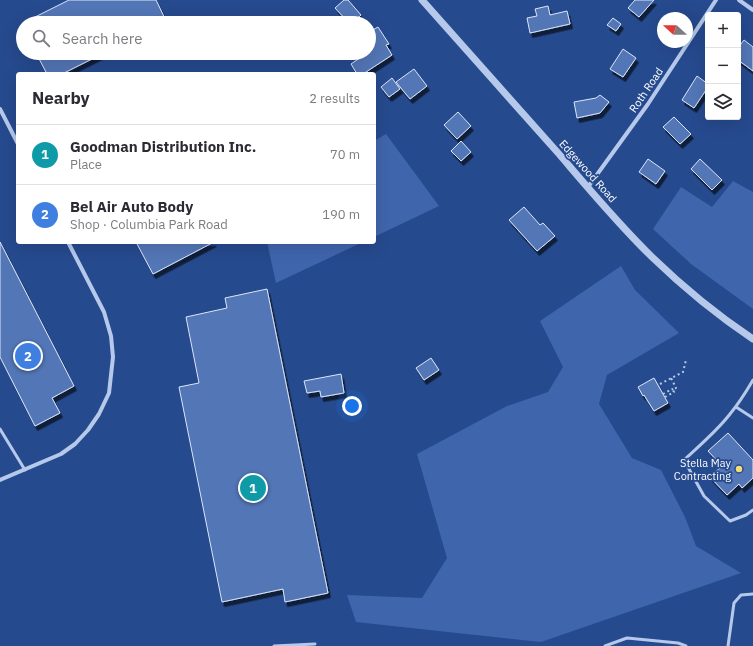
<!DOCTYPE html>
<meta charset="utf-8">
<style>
:root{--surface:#fff;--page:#f2f2f3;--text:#2b2b33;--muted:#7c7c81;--line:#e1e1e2;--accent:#2563eb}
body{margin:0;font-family:"IBM Plex Sans",sans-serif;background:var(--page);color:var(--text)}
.controls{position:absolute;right:12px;top:12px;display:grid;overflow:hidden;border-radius:4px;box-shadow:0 4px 16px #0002}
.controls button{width:36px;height:36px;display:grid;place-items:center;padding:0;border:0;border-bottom:1px solid var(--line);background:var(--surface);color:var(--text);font:20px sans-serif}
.compass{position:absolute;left:657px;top:12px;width:36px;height:36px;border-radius:50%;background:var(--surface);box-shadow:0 4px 16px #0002;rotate:291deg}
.you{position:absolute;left:352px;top:406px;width:14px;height:14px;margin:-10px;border:3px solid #fff;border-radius:50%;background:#1a73e8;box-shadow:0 0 0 6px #1a73e833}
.badge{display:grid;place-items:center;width:26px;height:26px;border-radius:50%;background:var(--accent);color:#fff;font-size:13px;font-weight:700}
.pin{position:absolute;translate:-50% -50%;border:2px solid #fff;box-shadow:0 1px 4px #0006}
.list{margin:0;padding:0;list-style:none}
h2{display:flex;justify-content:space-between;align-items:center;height:52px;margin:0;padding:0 16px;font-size:17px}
h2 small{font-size:13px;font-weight:400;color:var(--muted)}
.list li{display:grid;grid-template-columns:26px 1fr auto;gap:12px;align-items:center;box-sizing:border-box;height:60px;padding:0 16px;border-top:1px solid var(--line)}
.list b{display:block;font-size:15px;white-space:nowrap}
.list p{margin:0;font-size:13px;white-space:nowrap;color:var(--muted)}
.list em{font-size:13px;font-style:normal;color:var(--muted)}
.icon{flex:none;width:22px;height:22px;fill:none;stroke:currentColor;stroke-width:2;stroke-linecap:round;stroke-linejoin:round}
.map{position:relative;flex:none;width:753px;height:646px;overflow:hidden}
.search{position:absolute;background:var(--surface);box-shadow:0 4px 16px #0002;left:16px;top:16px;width:360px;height:44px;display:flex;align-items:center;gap:10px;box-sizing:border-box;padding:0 14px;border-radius:22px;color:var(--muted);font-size:15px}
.panel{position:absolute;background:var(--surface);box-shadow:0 4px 16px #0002;left:16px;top:72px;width:360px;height:172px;border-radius:4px}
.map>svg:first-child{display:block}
.green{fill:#3f65ac}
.building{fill:#5376b6;stroke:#dbe5f8;filter:url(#shadow)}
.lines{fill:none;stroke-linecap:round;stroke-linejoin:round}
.path{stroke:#b6c9eb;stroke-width:2;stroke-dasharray:2 3;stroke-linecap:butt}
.service{stroke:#b6c9eb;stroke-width:3}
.minor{stroke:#b6c9eb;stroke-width:4}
.tertiary{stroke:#b6c9eb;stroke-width:7}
.poi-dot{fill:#f4dc7b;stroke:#264a8e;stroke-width:1.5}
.labels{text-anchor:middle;stroke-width:3.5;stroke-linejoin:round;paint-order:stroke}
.street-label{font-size:11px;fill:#fff;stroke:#264a8e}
.poi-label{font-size:11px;fill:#fff;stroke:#264a8e;text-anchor:end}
</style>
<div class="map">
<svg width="753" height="646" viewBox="0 0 753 646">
<defs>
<filter id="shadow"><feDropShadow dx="2.5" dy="4.5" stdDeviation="0" flood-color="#0009"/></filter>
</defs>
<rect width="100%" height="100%" fill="#264a8e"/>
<g class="green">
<polygon points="386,134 439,206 374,237 374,141"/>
<polygon points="733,181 753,192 753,309 691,264 653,229 681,187 712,207"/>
<polygon points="267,242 363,242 276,283"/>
<polygon points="621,266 635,290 679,333 607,375 599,404 632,458 661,470 685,517 696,546 741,573 541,642 356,622 347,595 422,598 447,558 417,454 507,406 548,392 563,367 540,321"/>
</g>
<g class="building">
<polygon points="69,0 156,0 167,23 23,23"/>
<polygon points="344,0 348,0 361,15 353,23 349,23 335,8"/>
<polygon points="635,0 654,0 639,17 628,8"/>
<polygon points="548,6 550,15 567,11 570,24 530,33 527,18 537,16 535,9"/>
<polygon points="613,18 621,24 616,31 607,25"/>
<polygon points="378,27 389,44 386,45 392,55 363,74 357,74 351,64 367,53 369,53 369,32"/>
<polygon points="744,40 753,47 753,71 738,60 738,48"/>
<polygon points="623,49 636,58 623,77 610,69"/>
<polygon points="36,53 104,53 62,74 47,74"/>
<polygon points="414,69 427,86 410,99 396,82"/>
<polygon points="697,76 708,84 708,87 694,108 682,100"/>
<polygon points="392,78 400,89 389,97 381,87"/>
<polygon points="600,95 609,102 600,113 577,118 574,102 596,98"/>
<polygon points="458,112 471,126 457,139 444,125"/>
<polygon points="674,117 691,134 680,144 663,127"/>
<polygon points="461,141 471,152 461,161 451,151"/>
<polygon points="648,159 665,171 656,184 639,172"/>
<polygon points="700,159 722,180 712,190 691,169"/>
<polygon points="524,207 540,225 543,223 555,236 537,251 509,220"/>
<polygon points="0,242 74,386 52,398 60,413 35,426 0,357"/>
<polygon points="136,242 214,242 153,274"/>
<polygon points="267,289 328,593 285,602 283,589 222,602 179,387 199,383 186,317 227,308 225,298"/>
<polygon points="431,358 439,370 424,380 416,368"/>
<polygon points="341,374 344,393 321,397 320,391 307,393 304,381"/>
<polygon points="654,378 668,403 654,411 644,395 643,396 638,387"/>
<polygon points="728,433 753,460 753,478 742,488 739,484 727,495 710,477 722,466 708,451"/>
</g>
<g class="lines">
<g class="path">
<polyline points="660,384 683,372 686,360"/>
<polyline points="663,394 672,389 673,390"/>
<polyline points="665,397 674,392 673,390 676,388 671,378"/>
</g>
<g class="service">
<path d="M753,380C746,392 739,403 730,414C717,431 700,445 684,460L704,496L730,521L746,515L753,510"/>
<polyline points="736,407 753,418"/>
<polyline points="0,429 25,470"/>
<polyline points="274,646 315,644"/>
<polyline points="605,646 627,638 678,643 686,646"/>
<polyline points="728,646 734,603 741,595 753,594"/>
</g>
<g class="minor">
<polyline points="739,0 753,10"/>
<polyline points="0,109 18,144"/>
<polyline points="588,187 648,104 716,0"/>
<polyline points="0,480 61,454 75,444 88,430 99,414 109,393 113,357 111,336 104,312 68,242"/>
</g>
<path class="tertiary" d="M422,0C468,51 513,103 559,154C589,189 619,225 652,257C683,287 717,315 753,339"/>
</g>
<circle class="poi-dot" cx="739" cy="469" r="4"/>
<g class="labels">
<g class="street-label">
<text transform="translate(646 90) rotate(-56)" y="4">Roth Road</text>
<text transform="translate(588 171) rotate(48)" y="4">Edgewood Road</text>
</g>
<g class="poi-label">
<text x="731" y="467">Stella May<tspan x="731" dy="13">Contracting</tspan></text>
</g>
</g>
</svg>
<div class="controls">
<button>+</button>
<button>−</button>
<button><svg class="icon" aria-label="layers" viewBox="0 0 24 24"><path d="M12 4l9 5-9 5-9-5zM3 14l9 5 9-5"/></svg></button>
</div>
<svg class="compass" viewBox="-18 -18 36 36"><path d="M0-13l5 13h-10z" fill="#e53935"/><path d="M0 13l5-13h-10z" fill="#7c7c81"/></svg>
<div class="you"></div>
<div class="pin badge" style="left:253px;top:488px;background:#0f9aa8">1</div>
<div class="pin badge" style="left:28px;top:356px;background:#3f7fe0">2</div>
<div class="search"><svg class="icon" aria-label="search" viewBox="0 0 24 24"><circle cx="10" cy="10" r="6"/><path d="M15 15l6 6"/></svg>Search here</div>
<section class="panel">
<h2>Nearby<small>2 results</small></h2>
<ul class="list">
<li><span class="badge" style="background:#0f9aa8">1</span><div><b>Goodman Distribution Inc.</b><p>Place</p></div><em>70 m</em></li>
<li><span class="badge" style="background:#3f7fe0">2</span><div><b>Bel Air Auto Body</b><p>Shop · Columbia Park Road</p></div><em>190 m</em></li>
</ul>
</section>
</div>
